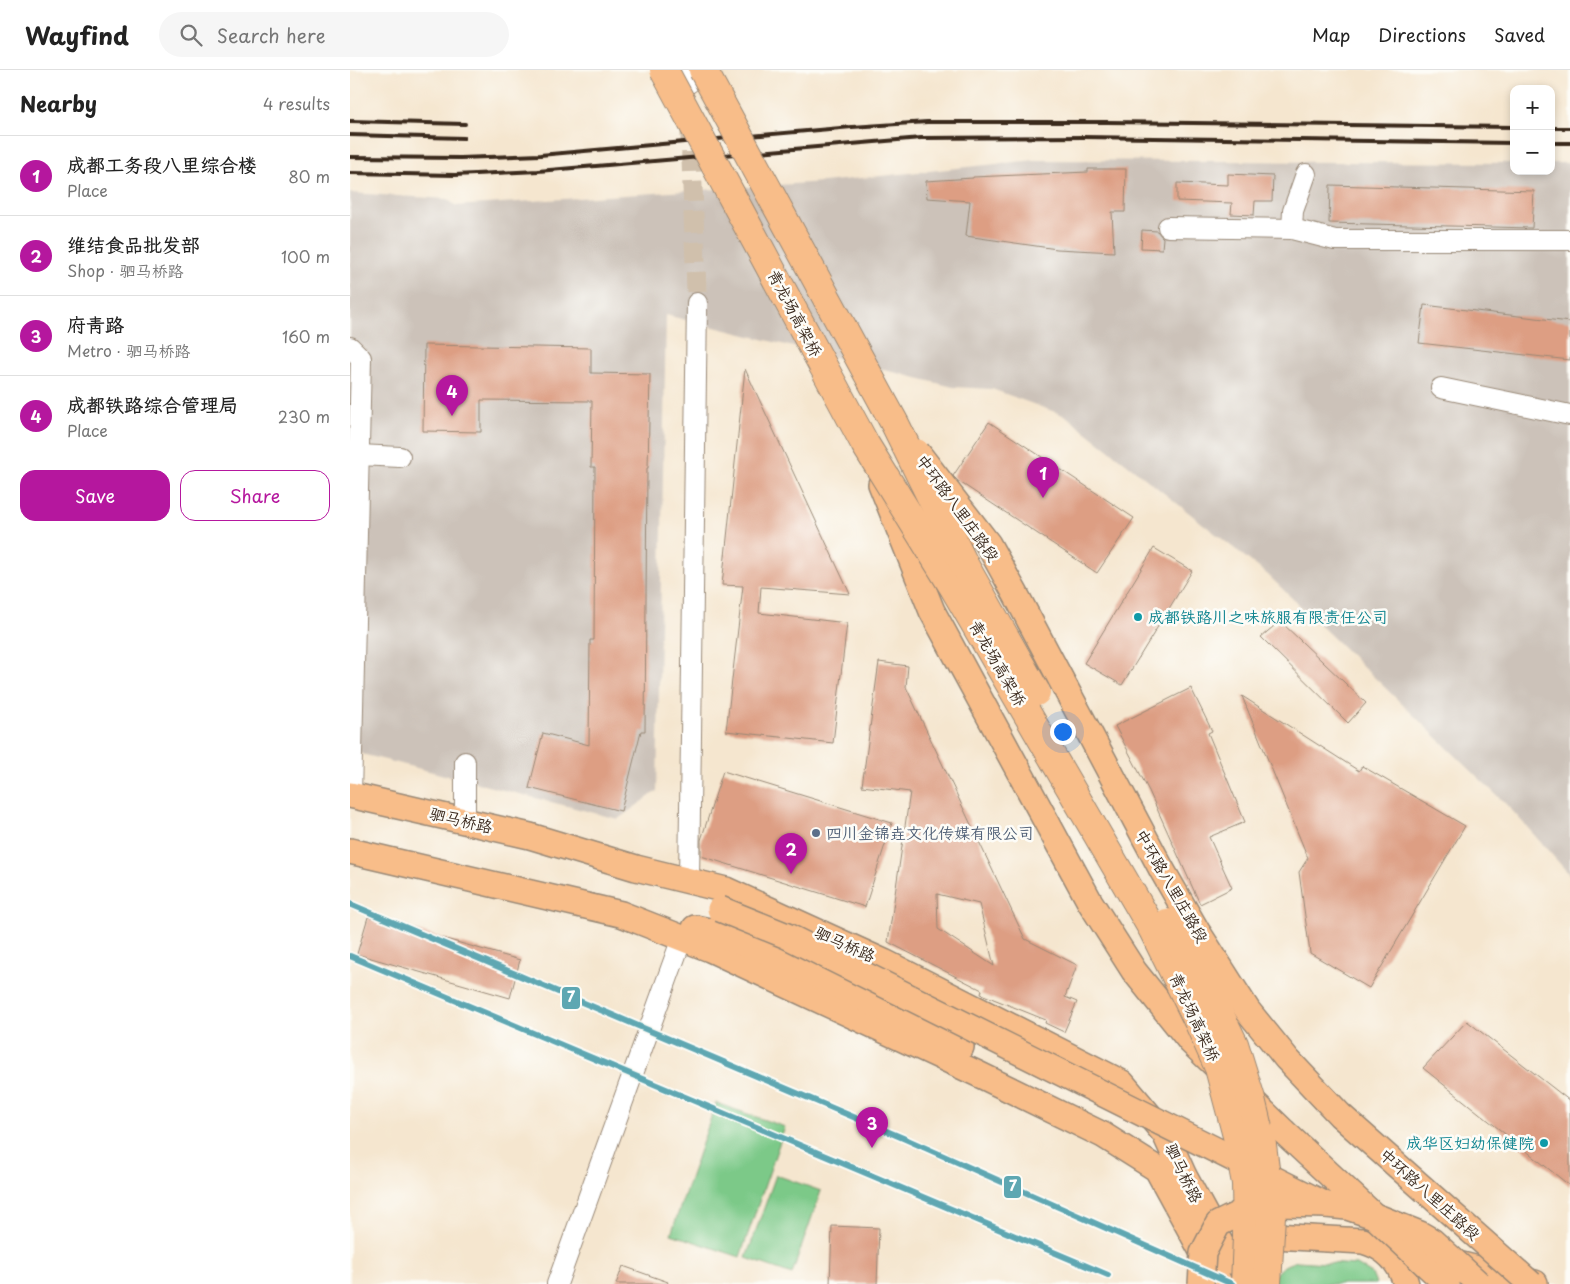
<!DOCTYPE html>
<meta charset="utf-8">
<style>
:root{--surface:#fff;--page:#f6f6f6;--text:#222;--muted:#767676;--line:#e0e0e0;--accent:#b5179e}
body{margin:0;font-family:"Playpen Sans","LXGW WenKai TC",sans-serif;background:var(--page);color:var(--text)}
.controls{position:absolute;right:15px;top:15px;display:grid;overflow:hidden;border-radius:10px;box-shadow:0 2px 8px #0003}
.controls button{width:45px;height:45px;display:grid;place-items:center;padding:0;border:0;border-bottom:1px solid var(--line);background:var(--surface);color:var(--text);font:25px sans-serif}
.you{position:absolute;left:712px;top:661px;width:18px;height:18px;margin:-12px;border:4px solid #fff;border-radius:50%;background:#1a73e8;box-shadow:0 0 0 8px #1a73e833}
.badge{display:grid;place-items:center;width:32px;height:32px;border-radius:50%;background:var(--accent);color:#fff;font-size:16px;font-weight:700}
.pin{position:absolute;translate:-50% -41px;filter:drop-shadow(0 1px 2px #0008)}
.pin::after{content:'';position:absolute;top:26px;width:18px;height:15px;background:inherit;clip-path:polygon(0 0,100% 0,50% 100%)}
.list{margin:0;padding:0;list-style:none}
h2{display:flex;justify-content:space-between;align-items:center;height:65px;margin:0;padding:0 20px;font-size:21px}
h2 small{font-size:16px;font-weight:400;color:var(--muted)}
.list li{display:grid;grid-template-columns:32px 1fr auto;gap:15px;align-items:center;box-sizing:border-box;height:80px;padding:0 20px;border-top:1px solid var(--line)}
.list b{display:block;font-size:19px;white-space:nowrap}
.list p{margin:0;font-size:16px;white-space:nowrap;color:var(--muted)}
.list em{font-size:16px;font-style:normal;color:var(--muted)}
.actions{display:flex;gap:10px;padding:15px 20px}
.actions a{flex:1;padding:11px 0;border:1px solid var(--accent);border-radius:15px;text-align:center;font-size:18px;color:var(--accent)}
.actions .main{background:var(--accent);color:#fff}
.icon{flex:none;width:28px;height:28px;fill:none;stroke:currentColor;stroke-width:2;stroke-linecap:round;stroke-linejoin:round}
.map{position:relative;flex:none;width:1220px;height:1214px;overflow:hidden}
header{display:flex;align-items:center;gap:30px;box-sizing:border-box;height:70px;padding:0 25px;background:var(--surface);border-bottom:1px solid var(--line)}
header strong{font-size:24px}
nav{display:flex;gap:28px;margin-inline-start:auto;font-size:18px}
.search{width:350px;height:45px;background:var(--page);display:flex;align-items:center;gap:12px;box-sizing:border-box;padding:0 18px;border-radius:28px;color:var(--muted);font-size:19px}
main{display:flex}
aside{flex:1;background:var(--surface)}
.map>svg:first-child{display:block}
.industrial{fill:#ccc2b9}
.green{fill:#7cc988;stroke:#5c7a53}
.building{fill:#dd9e83;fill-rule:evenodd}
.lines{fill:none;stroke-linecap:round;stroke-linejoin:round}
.minor-tunnel{stroke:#d0c0ac;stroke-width:20;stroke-dasharray:20 10;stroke-linecap:butt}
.minor-casing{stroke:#988876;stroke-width:22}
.major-casing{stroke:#988876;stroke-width:28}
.minor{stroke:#fff;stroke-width:20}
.major{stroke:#f8bd89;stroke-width:25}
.rail{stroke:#3b2a1e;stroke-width:4}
.major-bridge-casing{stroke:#988876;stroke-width:28;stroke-linecap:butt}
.highway-bridge-casing{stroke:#988876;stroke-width:30;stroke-linecap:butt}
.major-bridge{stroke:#f8bd89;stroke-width:25}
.highway-bridge{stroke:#f8bd89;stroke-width:28}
.metro-1-casing{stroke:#fdfcf7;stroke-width:10}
.metro-1{stroke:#5ea7b2;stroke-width:6}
.culture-dot{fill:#0f9aa8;stroke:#fdfcf7;stroke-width:2}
.service-dot{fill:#5c6f8a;stroke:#fdfcf7;stroke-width:2}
.labels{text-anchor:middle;stroke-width:5;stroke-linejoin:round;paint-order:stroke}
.street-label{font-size:16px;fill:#3b2a1e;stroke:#fdfcf7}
.culture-label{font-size:16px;fill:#0d838f;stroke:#fdfcf7;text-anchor:start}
.service-label{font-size:16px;fill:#4e5e75;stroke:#fdfcf7;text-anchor:start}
.line-badge{stroke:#fdfcf7;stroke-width:2}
.badge-label{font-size:14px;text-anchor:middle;font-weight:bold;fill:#fff}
</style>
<header>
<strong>Wayfind</strong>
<div class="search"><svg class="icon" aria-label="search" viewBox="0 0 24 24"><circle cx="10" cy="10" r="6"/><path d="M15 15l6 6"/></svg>Search here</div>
<nav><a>Map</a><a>Directions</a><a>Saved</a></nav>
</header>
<main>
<aside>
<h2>Nearby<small>4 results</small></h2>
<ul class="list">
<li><span class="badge">1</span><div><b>成都工务段八里综合楼</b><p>Place</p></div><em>80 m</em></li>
<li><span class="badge">2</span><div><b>维结食品批发部</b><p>Shop · 驷马桥路</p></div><em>100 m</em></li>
<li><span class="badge">3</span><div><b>府青路</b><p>Metro · 驷马桥路</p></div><em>160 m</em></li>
<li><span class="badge">4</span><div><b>成都铁路综合管理局</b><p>Place</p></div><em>230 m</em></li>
</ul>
<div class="actions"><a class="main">Save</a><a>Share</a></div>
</aside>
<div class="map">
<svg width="1220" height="1214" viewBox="0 0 1220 1214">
<rect width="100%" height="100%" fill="#fdfcf7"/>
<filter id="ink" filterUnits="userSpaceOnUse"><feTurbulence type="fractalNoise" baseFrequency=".02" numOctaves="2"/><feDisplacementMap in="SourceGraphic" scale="10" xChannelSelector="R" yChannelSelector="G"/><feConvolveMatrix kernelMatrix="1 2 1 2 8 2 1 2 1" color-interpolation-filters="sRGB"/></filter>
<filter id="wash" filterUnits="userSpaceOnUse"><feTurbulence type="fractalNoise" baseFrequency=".0096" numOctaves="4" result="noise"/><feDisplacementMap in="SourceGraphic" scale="20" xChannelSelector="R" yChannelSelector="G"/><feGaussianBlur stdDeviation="1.12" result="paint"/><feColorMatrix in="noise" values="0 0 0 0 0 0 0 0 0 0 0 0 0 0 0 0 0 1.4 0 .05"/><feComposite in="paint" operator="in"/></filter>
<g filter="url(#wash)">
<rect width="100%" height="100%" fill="#f5e6cf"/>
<polygon class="industrial" points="685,90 1164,93 1164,101 1201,101 1201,93 1220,93 1220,805 1159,737 918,505 716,346 642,319 603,317 316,245 307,721 268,749 0,681 0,123 97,129 106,136 473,112"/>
<g class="green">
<polygon points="366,1033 435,1057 390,1187 321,1164"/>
<polygon points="426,1105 471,1121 442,1204 396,1188"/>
<path d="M947,1191L1007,1195L1022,1204L1026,1214H921C925,1199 934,1195 947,1191Z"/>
</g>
<g id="blocks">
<g class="building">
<polygon points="738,99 776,99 775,142 762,142 764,182 707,179 616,166 620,131 577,128 576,111 623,108 623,107 738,102"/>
<polygon points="878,104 923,106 922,131 905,131 904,145 881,144 882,133 827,131 827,113 878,115"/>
<polygon points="980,115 1184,121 1182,158 979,153"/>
<polygon points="792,160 807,161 813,168 812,179 791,178"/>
<polygon points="1074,235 1220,252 1220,290 1069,273"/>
<polygon points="74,275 241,278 241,303 300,304 298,398 297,398 295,661 291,661 271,741 179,718 193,663 239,675 240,570 244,570 245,397 241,397 242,331 131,330 131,362 73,361"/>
<polygon points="395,299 500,524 411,517 409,543 497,553 483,673 376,661 393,516 372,515"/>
<polygon points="639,352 784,448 747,503 608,411 603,406"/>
<polygon points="804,478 842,501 772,615 734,593"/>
<polygon points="930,551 1016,633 998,653 911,567"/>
<path d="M529,592L558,596L556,617L675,869L727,895L715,927L727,932L714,962L695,953L696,950L631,924L632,920L538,872L560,722L512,716ZM587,824L629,834L644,896L588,859Z"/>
<polygon points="841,618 862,661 858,663 895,752 859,767 882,818 850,834 799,721 765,656"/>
<polygon points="892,626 1009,701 1012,696 1115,756 1019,918 960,883 949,802 958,788"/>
<polygon points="373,701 542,753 515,837 351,786 351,770"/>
<polygon points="18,847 170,890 160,928 7,884"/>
<polygon points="1117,951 1220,1031 1220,1116 1073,998"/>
<polygon points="482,1156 529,1158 527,1214 480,1214"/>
<polygon points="273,1196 318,1212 317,1214 266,1214"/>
</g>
</g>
</g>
<g filter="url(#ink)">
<use href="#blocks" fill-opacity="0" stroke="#988876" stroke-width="1"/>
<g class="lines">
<polyline class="minor-tunnel" points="340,52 347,233"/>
<defs>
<g id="minor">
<polyline points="333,0 339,13"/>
<polyline points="818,157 942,159 985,170 1220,170"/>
<polyline points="942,159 943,141 956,104"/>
<polyline points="0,277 11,288 1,726"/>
<polyline points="1091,318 1220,345"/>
<polyline points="9,385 50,387"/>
<polyline points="115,751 115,692"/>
<polyline points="339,811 347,233"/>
<polyline points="207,1214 332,868"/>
</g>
<g id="major">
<polyline points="531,414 582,541 740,832 784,901 841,972 867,997"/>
<polyline points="0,725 180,766 286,798 376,820 534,892 772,1013 815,1064 834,1106 880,1191"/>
<polyline points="0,781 271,844 360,879 628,1004 753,1065 807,1099 870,1214"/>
<polyline points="345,858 359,861 428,886 611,977"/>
<polyline points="894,1023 933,1061"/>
<path d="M902,1174L924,1166L1013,1171C1035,1177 1050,1191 1056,1214"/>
<polyline points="1100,1192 1185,1213"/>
</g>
</defs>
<use href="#minor" class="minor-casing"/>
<use href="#major" class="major-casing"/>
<use href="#minor" class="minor"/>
<use href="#major" class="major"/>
<g class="rail">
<polyline points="0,51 115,54"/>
<polyline points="1201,58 1220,58"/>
<polyline points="0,65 114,68"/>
<polyline points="1201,73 1220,73"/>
<polyline points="0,87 110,88 190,85 502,57 577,52 758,52 1164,57"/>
<polyline points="0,103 105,105 188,101 571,68 733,67 1164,73"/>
</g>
<defs>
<g id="major-bridge">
<polyline points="567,382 638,474 665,523 812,800 847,861 898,941 937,989 990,1045 1181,1214"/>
<polyline points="370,839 437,866 976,1135"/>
<polyline points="933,1061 1097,1214"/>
<polyline points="851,1214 853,1183 868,1154 905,1136 927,1134 976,1135 997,1137 1030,1148 1070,1164 1082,1171 1129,1214"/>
</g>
<g id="highway-bridge">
<polyline points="314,0 515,374 604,518 803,860 848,951 869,998 887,1066 896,1113 897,1167 895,1214"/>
<polyline points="353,0 545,354 615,496 686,622"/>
<polyline points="817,853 856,916 884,974 901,1029 912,1075 921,1146 917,1214"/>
</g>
</defs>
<use href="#major-bridge" class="major-bridge-casing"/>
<use href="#highway-bridge" class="highway-bridge-casing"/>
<use href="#major-bridge" class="major-bridge"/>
<use href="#highway-bridge" class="highway-bridge"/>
<defs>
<g id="metro-1">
<polyline points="0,834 553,1068 882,1214"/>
<polyline points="0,886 758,1205"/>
</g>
</defs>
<use href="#metro-1" class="metro-1-casing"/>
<use href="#metro-1" class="metro-1"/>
</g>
</g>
<g class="culture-dot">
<circle cx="788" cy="547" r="5"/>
<circle cx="1194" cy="1073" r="5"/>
</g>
<circle class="service-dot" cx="466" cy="763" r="5"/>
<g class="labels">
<g class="street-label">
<text transform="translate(445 243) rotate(62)" y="6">青龙场高架桥</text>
<text transform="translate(608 438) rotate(54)" y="6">中环路八里庄路段</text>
<text transform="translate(648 593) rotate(60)" y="6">青龙场高架桥</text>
<text transform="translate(111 750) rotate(13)" y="6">驷马桥路</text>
<text transform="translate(822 816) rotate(60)" y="6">中环路八里庄路段</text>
<text transform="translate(495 874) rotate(24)" y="6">驷马桥路</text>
<text transform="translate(845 947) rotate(65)" y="6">青龙场高架桥</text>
<text transform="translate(834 1103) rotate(64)" y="6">驷马桥路</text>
<text transform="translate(1080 1124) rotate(42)" y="6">中环路八里庄路段</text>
</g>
<g class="culture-label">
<text x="798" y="553">成都铁路川之味旅服有限责任公司</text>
<text x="1184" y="1079" text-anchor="end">成华区妇幼保健院</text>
</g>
<g class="service-label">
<text x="476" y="769">四川金锦垚文化传媒有限公司</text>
</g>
</g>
<g class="line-badge">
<rect x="211" y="916" width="20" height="24" rx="5" fill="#5ea7b2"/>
<rect x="653" y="1105" width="19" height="24" rx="5" fill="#5ea7b2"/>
</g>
<g class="badge-label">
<text x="221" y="932">7</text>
<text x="663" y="1121">7</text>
</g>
</svg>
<div class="controls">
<button>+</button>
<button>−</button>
</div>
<div class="you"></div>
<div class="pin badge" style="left:693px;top:428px">1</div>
<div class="pin badge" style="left:441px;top:804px">2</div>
<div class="pin badge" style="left:522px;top:1078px">3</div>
<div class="pin badge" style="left:102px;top:346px">4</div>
</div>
</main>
